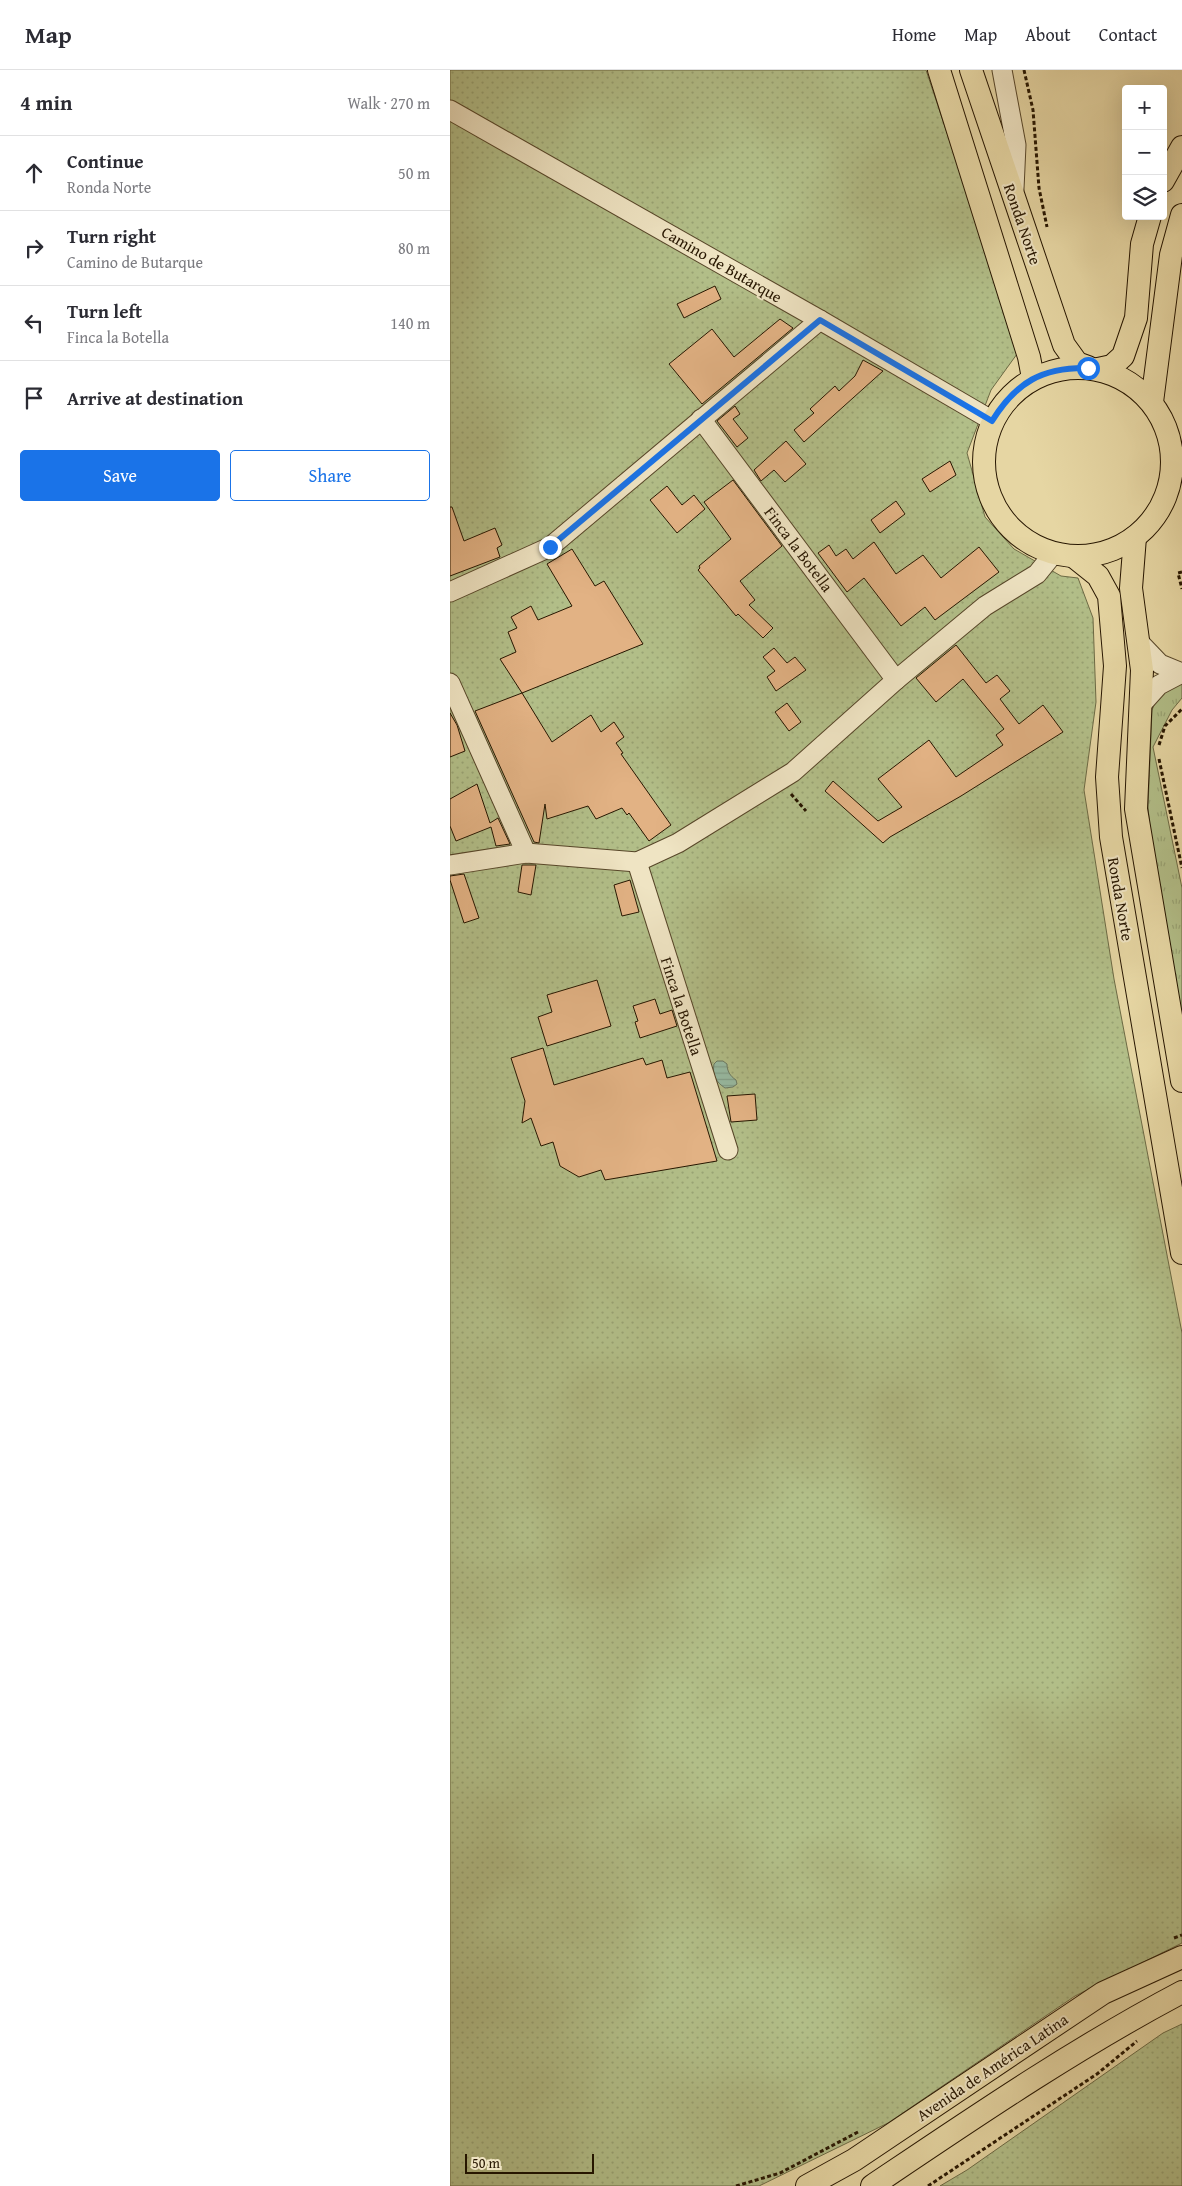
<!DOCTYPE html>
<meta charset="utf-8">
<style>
:root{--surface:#fff;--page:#f7f7f7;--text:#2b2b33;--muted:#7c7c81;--line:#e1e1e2;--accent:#1a73e8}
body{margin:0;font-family:"Gentium Book Plus",serif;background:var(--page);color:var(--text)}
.controls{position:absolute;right:15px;top:15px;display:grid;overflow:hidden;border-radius:5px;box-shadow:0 5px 20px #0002}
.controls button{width:45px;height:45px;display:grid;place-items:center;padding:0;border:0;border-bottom:1px solid var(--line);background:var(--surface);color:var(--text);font:25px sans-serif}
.scale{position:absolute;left:15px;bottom:12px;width:129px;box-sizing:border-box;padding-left:5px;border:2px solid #271600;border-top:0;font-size:14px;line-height:18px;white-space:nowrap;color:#271600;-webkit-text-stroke:4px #efe4c3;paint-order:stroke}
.stop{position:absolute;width:15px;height:15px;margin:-11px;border:4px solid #1a73e8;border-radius:50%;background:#fff}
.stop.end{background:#1a73e8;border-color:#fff;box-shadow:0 1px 5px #0008}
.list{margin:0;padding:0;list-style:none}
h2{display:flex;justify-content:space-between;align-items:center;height:65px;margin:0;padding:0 20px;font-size:21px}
h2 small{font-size:16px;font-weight:400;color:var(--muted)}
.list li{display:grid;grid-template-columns:32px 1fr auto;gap:15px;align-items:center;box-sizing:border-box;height:75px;padding:0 20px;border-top:1px solid var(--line)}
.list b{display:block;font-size:19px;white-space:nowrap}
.list p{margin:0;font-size:16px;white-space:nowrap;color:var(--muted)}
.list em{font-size:16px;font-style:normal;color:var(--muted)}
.actions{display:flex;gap:10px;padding:15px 20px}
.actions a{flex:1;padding:11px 0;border:1px solid var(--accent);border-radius:5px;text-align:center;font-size:18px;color:var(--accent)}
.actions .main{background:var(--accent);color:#fff}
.icon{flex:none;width:28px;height:28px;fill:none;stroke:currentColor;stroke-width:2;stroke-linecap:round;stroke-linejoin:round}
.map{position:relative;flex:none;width:732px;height:2116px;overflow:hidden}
header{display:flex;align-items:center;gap:30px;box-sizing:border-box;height:70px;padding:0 25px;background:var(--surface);border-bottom:1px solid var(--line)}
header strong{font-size:24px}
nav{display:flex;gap:28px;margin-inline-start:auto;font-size:18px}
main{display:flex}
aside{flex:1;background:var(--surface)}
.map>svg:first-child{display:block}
.grass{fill:url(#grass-dots);stroke:#6c6a44}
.park{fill:url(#park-tufts);stroke:#6c6a44}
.water{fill:url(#water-rules);stroke:#6a7861}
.building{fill:#e2b284;stroke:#271600}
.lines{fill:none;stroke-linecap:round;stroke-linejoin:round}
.minor-casing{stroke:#574629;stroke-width:21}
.major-casing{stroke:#271600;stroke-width:24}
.path{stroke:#271600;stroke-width:3;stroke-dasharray:4 2.5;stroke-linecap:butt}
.minor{stroke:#efe4c3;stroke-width:19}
.major{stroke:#e6d6a3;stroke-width:22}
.route{stroke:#1a73e8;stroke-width:6}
.labels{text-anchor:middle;stroke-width:4;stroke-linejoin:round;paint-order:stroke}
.street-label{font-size:16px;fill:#271600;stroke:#efe4c3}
</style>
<header>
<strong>Map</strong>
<nav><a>Home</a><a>Map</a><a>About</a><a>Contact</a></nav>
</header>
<main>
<aside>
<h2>4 min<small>Walk · 270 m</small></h2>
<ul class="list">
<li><svg class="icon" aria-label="ahead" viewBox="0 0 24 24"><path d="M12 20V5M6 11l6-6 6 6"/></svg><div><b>Continue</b><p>Ronda Norte</p></div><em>50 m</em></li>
<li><svg class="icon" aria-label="right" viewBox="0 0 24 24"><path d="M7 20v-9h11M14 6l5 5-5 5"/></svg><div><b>Turn right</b><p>Camino de Butarque</p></div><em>80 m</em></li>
<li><svg class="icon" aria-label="left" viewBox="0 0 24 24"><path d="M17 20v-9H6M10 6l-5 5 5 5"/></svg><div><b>Turn left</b><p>Finca la Botella</p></div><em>140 m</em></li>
<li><svg class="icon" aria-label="arrive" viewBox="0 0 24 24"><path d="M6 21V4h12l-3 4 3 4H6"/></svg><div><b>Arrive at destination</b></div></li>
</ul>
<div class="actions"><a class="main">Save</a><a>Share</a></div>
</aside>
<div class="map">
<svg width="732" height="2116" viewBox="0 0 732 2116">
<defs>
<pattern id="grass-dots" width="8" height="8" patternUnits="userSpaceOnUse" patternTransform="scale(1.25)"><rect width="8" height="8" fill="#b2be88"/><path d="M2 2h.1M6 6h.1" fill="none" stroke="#99a374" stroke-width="1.8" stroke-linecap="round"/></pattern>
<pattern id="park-tufts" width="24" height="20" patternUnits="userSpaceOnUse" patternTransform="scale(1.25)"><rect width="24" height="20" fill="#b2be88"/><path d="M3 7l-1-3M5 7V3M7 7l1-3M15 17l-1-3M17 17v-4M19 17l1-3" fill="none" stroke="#99a374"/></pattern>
<pattern id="water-rules" width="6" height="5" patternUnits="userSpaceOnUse" patternTransform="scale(1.25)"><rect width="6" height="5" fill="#97baa2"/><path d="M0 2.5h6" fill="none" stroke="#829f8a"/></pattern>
</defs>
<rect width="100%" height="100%" fill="#e6d6a3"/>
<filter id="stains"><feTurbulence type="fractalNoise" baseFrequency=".004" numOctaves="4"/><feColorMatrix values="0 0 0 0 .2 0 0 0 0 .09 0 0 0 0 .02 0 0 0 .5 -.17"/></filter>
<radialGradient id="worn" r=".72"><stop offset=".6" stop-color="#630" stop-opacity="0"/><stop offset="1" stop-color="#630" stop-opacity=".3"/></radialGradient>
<g class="grass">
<polygon points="0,0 476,0 522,138 567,284 541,320 517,383 535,447 564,479 611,506 628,508 643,548 646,632 634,720 664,909 732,1263 732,1873 625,1926 438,2053 309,2116 0,2116"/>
<polygon points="732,1954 732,2116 490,2116 517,2100 713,1963"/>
</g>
<path class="park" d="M732,614V628L722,640L703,677L732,818V949L702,781L698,737L702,640C707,627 717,615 732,614Z"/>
<path class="water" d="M267,991H273L277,994C277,1001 280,1006 286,1010L287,1014L283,1017L275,1018C266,1012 262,1005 264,994Z"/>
<g class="building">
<polygon points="265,216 271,229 234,248 227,234"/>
<polygon points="330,249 343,258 252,334 219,294 262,259 284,287"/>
<polygon points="413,290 433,301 354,372 344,360 364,343 360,339 385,316 389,321 405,306"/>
<polygon points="285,336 290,344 283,349 298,368 287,377 267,351"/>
<polygon points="336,371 356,394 335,412 324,400 311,411 304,400"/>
<polygon points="500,391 506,405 480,422 472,409"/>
<polygon points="283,410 332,476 290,511 305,530 299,535 323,558 313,568 288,544 286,546 248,500 250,498 249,496 281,469 254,432"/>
<polygon points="217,416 232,435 244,425 255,439 227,463 200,430"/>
<polygon points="446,431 455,444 430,463 421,450"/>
<polygon points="0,437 2,437 14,471 45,458 52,475 47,478 50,487 0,506"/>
<polygon points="424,472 446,504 473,485 491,508 529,477 549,502 485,550 475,537 451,556 414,508 397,522 368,483 379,475 386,486 396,479 403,489"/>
<polygon points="122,479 145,516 154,511 193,574 72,623 50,589 66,582 58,562 67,558 61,547 81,536 88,550 122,536 97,494"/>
<polygon points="506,575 536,613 547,605 560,621 550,629 569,654 593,635 613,662 511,726 440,767 433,773 375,721 383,711 428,751 452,737 428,709 479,670 506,707 553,675 546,665 554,659 513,609 486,632 466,608"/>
<polygon points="324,578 337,593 345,587 356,600 326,621 317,607 325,601 313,587"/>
<polygon points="72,623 102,672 141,645 151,662 164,652 174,667 166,673 173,683 171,684 221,755 199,771 179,743 177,745 172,738 146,749 138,736 97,749 95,734 89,773 84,772 25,641"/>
<polygon points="337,633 351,652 339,661 325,642"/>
<polygon points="0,643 7,655 15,681 0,687"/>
<polygon points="27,714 40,753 48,748 60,774 46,776 41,757 6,771 0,756 0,729"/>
<polygon points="72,795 86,795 81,825 68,822"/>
<polygon points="14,804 29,848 14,853 0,810 0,806"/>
<polygon points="180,810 189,842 172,846 164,815"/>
<polygon points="147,910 161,956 97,976 88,947 102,942 97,925"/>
<polygon points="205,929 210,944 222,940 227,956 190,968 185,952 188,951 183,936"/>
<polygon points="93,978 104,1015 193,988 196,995 212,990 217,1008 240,1002 267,1091 155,1110 151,1100 129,1107 110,1096 103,1072 91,1076 81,1048 72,1053 75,1031 61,988"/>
<polygon points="305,1024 307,1050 281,1052 277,1026"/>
</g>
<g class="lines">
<defs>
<g id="minor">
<polyline points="552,0 566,75 564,119"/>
<polyline points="0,40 370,250 543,351"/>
<polyline points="251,349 446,610"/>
<polyline points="0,522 100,477 370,250"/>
<polyline points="688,571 710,594 732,603"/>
<polyline points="0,613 76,783"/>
<polyline points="691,635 709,615 732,603"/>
<polyline points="187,792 278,1080"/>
<polyline points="0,795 76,783 187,792 228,773 343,702 446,610 535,536 587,504 604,483"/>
</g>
<g id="major">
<polyline points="489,0 579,287 583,308"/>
<polyline points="521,0 614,275 627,293 638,297"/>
<polyline points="713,111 732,77"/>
<circle cx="628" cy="392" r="94"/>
<polyline points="648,299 662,296 673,286 686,248 692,174 700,146"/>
<polyline points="702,332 721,185 732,145"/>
<polyline points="685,467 681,518 692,600 686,739 732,1011"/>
<polyline points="623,486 648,506 659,526 665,596 657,707 661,767 732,1183"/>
<polyline points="357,2116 404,2090 653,1923 732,1887"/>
<path d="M422,2116C523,2048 624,1979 732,1922"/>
</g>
</defs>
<use href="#minor" class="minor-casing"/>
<use href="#major" class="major-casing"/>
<g class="path">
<polyline points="574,0 583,40 589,118 597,157"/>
<polyline points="721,404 732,411"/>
<polyline points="732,502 728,503 732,519"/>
<polyline points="709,675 715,656 732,639"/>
<polyline points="709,689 732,798"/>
<polyline points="341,724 356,741"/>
<polyline points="724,1868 732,1865"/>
<polyline points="286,2116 330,2103 408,2062"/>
<polyline points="478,2116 647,2004 687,1971"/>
</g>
<use href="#minor" class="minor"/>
<use href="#major" class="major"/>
</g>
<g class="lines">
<path class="route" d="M100,477L370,250L542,351C566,312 593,297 638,298"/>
</g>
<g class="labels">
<g class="street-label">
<text transform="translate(573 154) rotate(71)" y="6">Ronda Norte</text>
<text transform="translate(272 194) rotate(30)" y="6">Camino de Butarque</text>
<text transform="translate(349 479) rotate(53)" y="6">Finca la Botella</text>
<text transform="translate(671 829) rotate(80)" y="6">Ronda Norte</text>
<text transform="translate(232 936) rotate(72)" y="6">Finca la Botella</text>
<text transform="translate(542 1997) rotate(-34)" y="6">Avenida de América Latina</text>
</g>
</g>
<rect width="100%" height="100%" filter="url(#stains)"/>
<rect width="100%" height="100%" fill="url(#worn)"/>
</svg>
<div class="controls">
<button>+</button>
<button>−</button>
<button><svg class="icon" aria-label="layers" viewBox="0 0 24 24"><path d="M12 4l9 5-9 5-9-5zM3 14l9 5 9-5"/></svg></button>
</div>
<div class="scale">50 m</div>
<div class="stop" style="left:638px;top:298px"></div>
<div class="stop end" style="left:100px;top:477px"></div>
</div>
</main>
